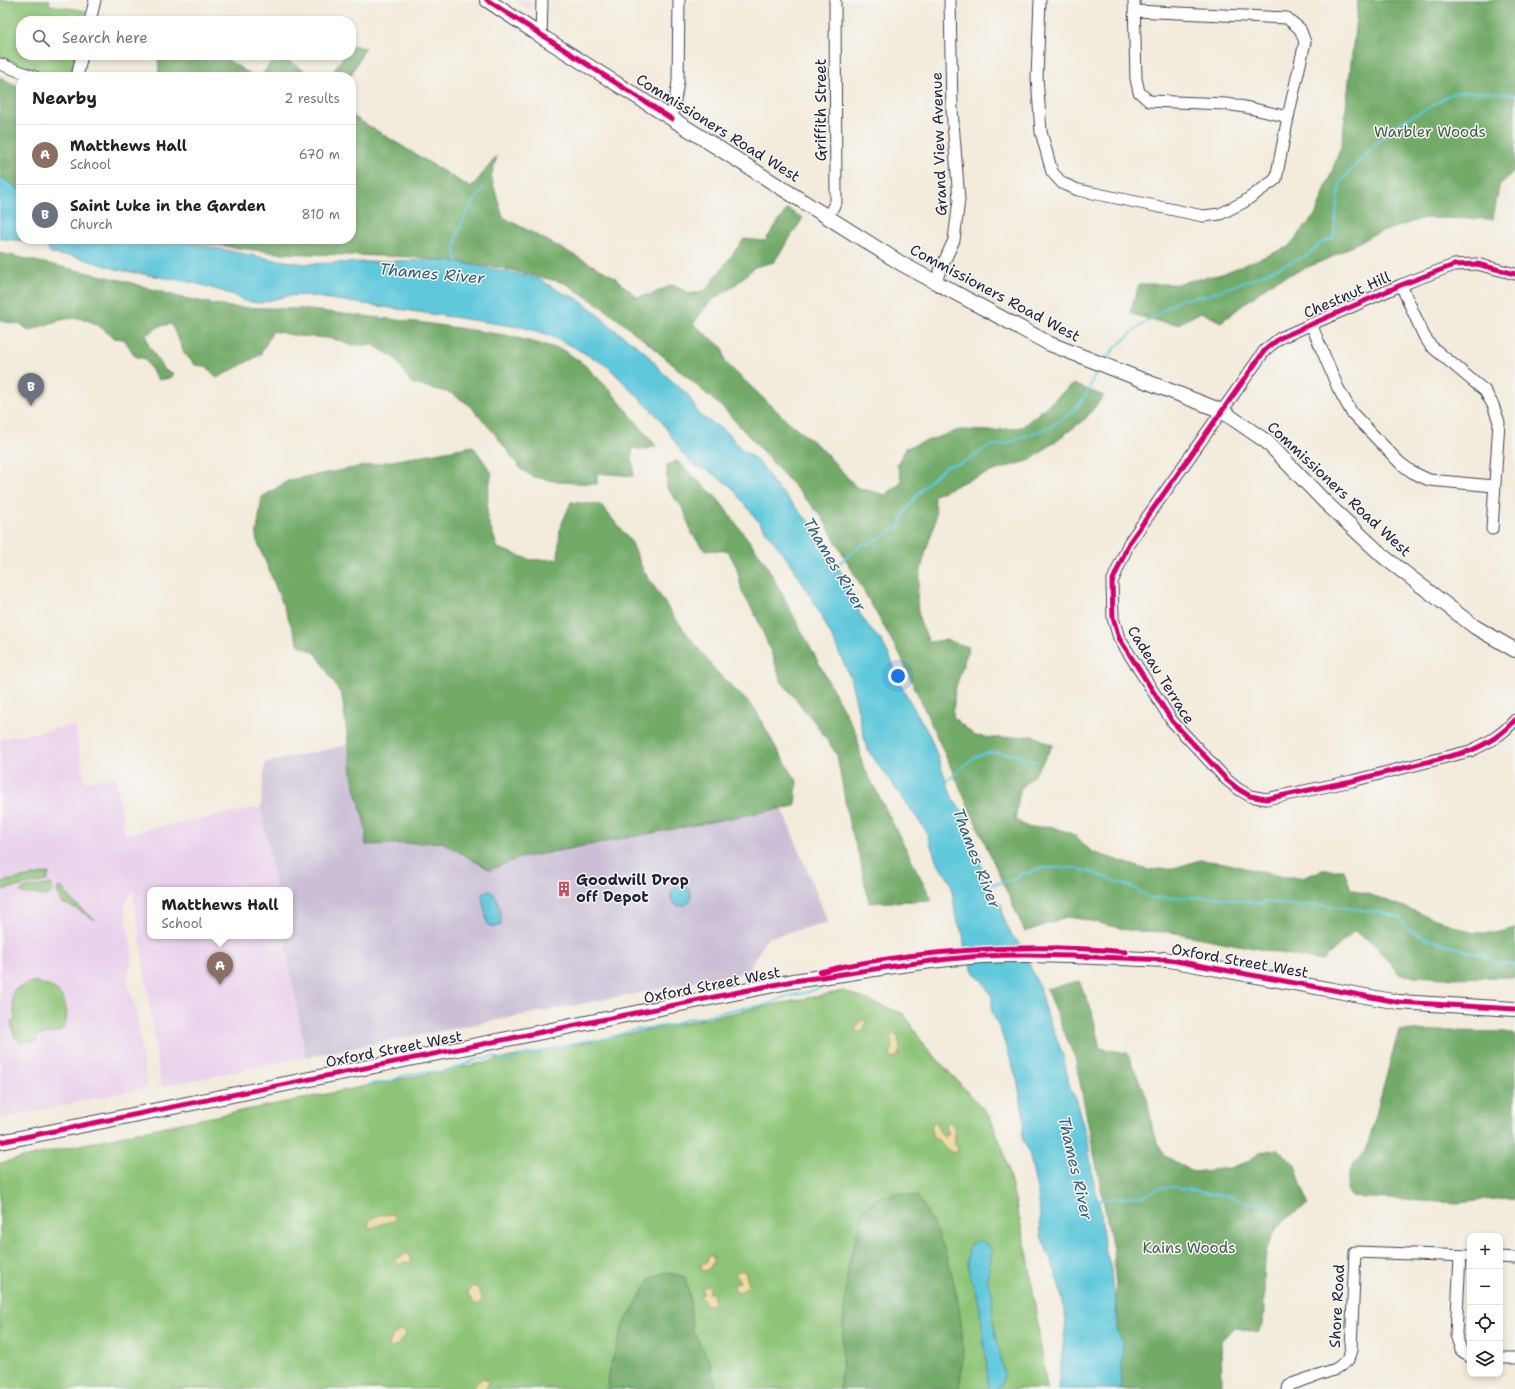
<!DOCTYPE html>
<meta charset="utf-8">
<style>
:root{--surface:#fff;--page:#f2f2f2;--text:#222;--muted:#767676;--line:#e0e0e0;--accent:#d1495b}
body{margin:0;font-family:"Shantell Sans",sans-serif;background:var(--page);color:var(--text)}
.controls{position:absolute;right:12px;bottom:12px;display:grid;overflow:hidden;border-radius:8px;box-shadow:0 2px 6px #0003}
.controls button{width:36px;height:36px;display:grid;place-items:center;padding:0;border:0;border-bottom:1px solid var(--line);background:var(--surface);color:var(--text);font:20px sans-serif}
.you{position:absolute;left:898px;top:676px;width:14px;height:14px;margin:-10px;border:3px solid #fff;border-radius:50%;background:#1a73e8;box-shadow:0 0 0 6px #1a73e833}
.badge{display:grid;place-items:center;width:26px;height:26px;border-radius:50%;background:var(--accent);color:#fff;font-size:13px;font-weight:700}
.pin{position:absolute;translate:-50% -33px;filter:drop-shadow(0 1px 2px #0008)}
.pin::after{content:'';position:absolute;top:21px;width:14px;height:12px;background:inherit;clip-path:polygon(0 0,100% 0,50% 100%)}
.popup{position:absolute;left:147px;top:887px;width:146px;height:52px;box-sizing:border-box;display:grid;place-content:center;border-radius:8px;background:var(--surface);filter:drop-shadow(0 1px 3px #0005);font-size:13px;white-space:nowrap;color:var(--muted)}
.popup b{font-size:15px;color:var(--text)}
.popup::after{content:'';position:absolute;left:50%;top:100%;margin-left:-8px;border:8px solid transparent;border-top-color:var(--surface)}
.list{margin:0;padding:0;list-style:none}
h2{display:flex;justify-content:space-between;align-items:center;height:52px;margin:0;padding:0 16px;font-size:17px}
h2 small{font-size:13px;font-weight:400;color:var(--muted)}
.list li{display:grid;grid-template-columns:26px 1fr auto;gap:12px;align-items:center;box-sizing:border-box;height:60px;padding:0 16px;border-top:1px solid var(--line)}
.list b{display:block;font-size:15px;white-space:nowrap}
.list p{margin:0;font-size:13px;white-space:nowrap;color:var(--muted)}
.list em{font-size:13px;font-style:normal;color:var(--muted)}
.icon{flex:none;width:22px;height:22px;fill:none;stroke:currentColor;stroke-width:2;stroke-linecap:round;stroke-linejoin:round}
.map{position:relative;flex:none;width:1515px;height:1389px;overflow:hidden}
.search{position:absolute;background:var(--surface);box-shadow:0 2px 6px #0003;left:16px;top:16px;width:340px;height:44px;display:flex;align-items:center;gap:10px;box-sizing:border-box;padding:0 14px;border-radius:16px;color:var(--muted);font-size:15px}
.panel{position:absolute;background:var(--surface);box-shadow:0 2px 6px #0003;left:16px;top:72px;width:340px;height:172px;border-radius:16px}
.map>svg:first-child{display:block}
.built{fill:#ead1ec}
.industrial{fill:#cabfd6}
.green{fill:#8dc477;stroke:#587359}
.forest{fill:#72aa68;stroke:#4a6652}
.sand{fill:#eeda9e;stroke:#887e6c}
.water{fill:#5fc8db;stroke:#40758b}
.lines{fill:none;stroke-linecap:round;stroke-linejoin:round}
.stream{stroke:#5fc8db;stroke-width:2}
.minor-casing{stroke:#414053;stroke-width:13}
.major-casing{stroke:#414053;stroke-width:16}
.minor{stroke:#fff;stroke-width:11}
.major{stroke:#fff;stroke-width:14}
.cycleway-casing{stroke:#f6f6f2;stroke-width:8}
.cycleway{stroke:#d6006c;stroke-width:5}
.labels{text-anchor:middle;stroke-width:3;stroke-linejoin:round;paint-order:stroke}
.street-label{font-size:15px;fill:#22223b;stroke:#f6f6f2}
.park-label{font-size:15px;fill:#475b50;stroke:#f6f6f2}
.poi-label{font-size:15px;font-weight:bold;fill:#22223b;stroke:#f6f6f2;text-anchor:start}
.water-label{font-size:16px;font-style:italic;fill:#375c73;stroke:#f6f6f2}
</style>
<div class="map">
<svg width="1515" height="1389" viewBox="0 0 1515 1389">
<rect width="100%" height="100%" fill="#f6f6f2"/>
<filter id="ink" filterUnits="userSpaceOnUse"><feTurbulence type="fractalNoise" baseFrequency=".025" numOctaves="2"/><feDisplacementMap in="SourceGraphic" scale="8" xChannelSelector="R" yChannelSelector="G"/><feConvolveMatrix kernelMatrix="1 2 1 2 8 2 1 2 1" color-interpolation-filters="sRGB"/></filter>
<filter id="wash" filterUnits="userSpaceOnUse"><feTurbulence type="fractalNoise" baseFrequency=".012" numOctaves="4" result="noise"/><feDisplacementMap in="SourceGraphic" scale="16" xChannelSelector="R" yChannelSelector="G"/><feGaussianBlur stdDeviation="0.9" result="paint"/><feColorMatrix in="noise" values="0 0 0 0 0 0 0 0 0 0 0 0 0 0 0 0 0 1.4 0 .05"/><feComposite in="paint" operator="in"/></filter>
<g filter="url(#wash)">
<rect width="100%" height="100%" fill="#f3ebdb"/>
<g class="built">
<polygon points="515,0 530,0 530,10"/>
<polygon points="75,725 85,782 116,777 125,834 261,807 276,890 150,890 150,936 284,936 306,1057 161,1087 133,890 124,906 133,955 127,979 136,1009 147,1087 0,1119 0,739"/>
</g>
<polygon class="industrial" points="348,745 353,779 366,829 366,845 442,842 490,870 520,858 782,808 828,922 767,938 747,972 306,1057 284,936 290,936 290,890 276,890 261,807 265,763"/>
<g class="green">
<polygon points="0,0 50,0 49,5 86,11 84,21 21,21 21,55 77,55 70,77 46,77 0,61"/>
<polygon points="49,873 47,881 0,890 0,882"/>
<polygon points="51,884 53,891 48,896 22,893 20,892 22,889"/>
<polygon points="59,887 62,888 72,901 95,920 77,909 60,902 57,890"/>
<path d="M32,982C40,983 49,985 56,990C67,999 71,1020 61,1031L36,1036L37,1041L20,1042L14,1036L11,1021L15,1020L12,996L14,990Z"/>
<polygon points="843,991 904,1014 924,1045 989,1115 1004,1152 1028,1256 1047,1389 0,1389 0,1163 156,1128"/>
</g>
<g class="forest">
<polygon points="1358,0 1515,0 1515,169 1499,187 1493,219 1424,218 1372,235 1332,257 1274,281 1221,322 1201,312 1178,324 1154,321 1130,313 1139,284 1176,284 1222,274 1288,247 1316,214 1342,144"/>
<polygon points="351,45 365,48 350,77 330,77 344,55 351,55"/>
<polygon points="158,55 220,55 255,77 159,77"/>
<polygon points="277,55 278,55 315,77 260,77"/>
<polygon points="0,77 21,88 21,197 0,188"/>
<path d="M351,115L471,188L497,156L491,177L503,217L613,276L637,297L652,294L672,285L691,294L706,290L744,239L765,241L787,209L803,218L774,262L755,267L734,286L709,303L693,324L723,348L725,362L782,416L823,450L856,487L885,495L902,482L897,464L906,448L959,430L992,431L1022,427L1073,384L1104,396L1085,419L1031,460L1003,468L968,480L933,496C941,522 929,535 924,558C919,576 915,598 919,616C920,625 926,634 929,642L946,640L969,647L955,690L953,717L975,736L994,738L1034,736L1053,745L1037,771L1020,790L1015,820L1030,828L1050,826L1075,835L1092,852L1148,870L1174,868L1200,860L1224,863L1284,877H1305L1322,870H1344L1351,889L1377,897L1473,933H1496L1515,928V977L1444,978L1400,975L1373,943L1354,931L1322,961L1170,932L1132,931L1087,920L1066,917L1025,932L901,657L822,517L725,410L649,344L601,306L565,283L502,268L416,257L277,253L168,239H351Z"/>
<path d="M0,253L125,281L179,297L230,307L301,309L424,323L505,335L564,350L586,366L609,389L656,446L643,450L633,448C630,459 635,464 633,476L597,473V484L559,482L534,477L522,470L494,433L468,404L451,393L411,383L395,358L373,345H349L342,341L327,338L298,336L273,331L260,355L217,378L207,367L195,365L185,354L171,324L160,326L146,335L148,344L164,370L173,373L170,378L158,380L145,359L135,356L124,339L113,338C84,308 64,318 29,331L21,324L10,323L0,320Z"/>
<polygon points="473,446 492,473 488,490 487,518 498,548 531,560 558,559 560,528 571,502 601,505 632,543 643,570 675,618 715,670 755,709 776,748 797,781 795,806 520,858 490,870 442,842 366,845 366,829 353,779 342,696 316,653 299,645 256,538 262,497 289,480"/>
<polygon points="677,461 717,498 765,562 857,735 862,763 932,900 869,903 860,859 849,823 837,755 816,724 781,681 771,652 756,616 742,592 737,568 728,551 704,550 692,534 684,510 667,488 667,465"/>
<path d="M1079,981L1092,1011L1100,1048L1127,1053L1147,1098L1153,1132L1164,1155L1193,1172L1230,1168L1247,1162L1260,1153L1276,1149L1294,1163L1308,1204C1300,1210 1289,1215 1282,1222C1261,1243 1265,1270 1264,1297C1264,1312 1265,1320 1258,1333L1234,1327L1221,1341L1222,1389H1115L1117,1381L1118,1317L1113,1249L1075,1058L1046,989Z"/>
<path d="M1399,1030L1506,1032L1515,1035V1200L1505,1198L1457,1203L1353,1197L1347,1190C1348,1170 1352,1165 1366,1151Z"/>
<path d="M901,1193L918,1197C947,1240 961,1298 963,1349C963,1362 961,1376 959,1389H839L842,1366L843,1323L848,1266L864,1208L879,1197Z"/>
<polygon points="665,1272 685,1277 690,1297 692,1329 710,1362 716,1389 607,1389 608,1374 623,1326 650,1279"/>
</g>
<g class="sand">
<polygon points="861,1020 864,1020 866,1023 863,1030 858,1032 855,1030"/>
<polygon points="894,1033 898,1036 900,1048 898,1056 892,1058 890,1054 893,1047 890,1037"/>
<path d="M933,1122H937L939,1131L945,1138L949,1132L945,1127L946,1122H950C956,1128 956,1135 954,1143L958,1149L956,1153C945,1152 942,1140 933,1137L931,1130Z"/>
<path d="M393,1214L396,1219L392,1222C383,1221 377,1228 368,1228L370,1219L379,1215Z"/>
<polygon points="407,1253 411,1260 409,1263 405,1262 399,1265 395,1263 397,1259"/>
<polygon points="709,1256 713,1256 714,1261 708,1270 703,1271 700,1265 706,1262"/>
<polygon points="739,1271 745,1271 749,1284 741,1292 734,1291 733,1288 735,1283 740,1282 735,1273"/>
<polygon points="472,1286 478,1288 482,1301 476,1305 467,1293"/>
<polygon points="708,1286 710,1288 708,1293 713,1293 714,1302 711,1305 707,1305 700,1296 703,1294 702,1288"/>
<polygon points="400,1330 404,1331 406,1335 395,1347 391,1348 389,1347 392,1336"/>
<polygon points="483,1378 488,1380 489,1383 485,1389 474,1389 475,1384"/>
</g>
<g class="water">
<path d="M0,176L21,191V239H168L271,259L305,264L427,260L458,262L537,278L563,293L576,298L593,310L614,329L644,351L663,373L688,395L700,416L727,432L741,449L753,457L764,468L773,483L815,528L827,556L837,564L860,614L871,630L881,640L890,657L901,686L930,736L953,800L965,814L967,826L980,858L984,887L1001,904L1004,919L1012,936L1025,948L1030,966L1041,991L1043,1004L1063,1055L1070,1088L1075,1098L1088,1142L1093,1179L1101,1212L1104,1247L1111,1267L1112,1286L1116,1298L1117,1331L1123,1342L1120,1389H1058L1066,1321L1062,1297L1055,1270L1041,1236L1039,1200L1029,1152L1022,1138L1024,1118L1017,1079L1001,1032L992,1012V997L983,982L974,973L965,954L963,934L956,919L951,883L936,860L925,829L867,749L850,677L832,637L813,600L788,560L731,486L710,472L694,465L683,454L660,419L607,366L570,345L546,334L526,328L304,295L287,296L259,303L244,301L234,295L195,283L119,270L78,257L67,255L61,256L51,253C41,235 16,243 0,238Z"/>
<circle cx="681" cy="896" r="10"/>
<path d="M490,890C499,898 501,913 501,925L495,927L488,925L482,897L483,892Z"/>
<path d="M980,1240L989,1246L992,1251L987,1280L992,1293L993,1320L1004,1374L1002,1385L996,1389L989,1388C986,1362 984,1335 980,1309C977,1284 962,1272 970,1244Z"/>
</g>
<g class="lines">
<g class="stream">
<path d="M458,263C457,259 455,255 455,251C455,229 472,203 484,187"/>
<path d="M1105,360L1116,347L1137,328L1179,300L1208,295L1252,279L1308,255L1321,243L1333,238L1340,182L1388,131L1390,132C1401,119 1419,114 1432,106C1439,102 1446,96 1454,93C1463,90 1505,93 1515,95"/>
<polyline points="836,566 864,543 869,544 899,527 903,515 914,499 929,481 948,465 959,464 972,458 989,446 1007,444 1019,438 1050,427 1069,415 1085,397 1098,368"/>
<path d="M945,783C953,777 959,770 966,764C986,744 1015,755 1038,762"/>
<polyline points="983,887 1014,879 1023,873 1029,873 1039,868 1074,868 1088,871 1134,888 1150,898 1213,897 1261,904 1265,902 1301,906 1315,904 1384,913 1400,918 1409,930 1431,940 1481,955 1498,963 1515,965"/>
<polyline points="369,1084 389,1082 403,1076 424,1072 448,1071 478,1059 492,1057 511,1061 521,1056 549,1051 555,1047 589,1040 602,1040 633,1030 673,1025 685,1019 698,1018 731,1010 766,1005 785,997 809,992 833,982"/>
<polyline points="1097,1203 1101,1199 1127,1197 1130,1196 1142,1197 1156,1189 1174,1187 1226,1196 1247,1202 1272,1205 1275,1214"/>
</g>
</g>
</g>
<g filter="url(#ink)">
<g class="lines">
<defs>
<g id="minor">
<polyline points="1040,0 1037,77 1041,132 1052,172 1062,183 1078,190 1203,216 1220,214 1244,202 1276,179 1288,117 1305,42 1300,29 1287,18 1135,11"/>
<polyline points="1134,0 1136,79 1139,92 1149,101 1226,104 1245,107 1288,117"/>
<polyline points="90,21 95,0"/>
<polyline points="541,36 542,0"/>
<polyline points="0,64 35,77"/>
<polyline points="77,77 82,55"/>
<polyline points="672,119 678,82 679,0"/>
<polyline points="827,217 836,202 835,0"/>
<path d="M1515,274L1477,264L1454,265L1401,285L1280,338L1265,350L1129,543L1112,582L1113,618L1119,638L1172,721L1227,780L1238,789L1250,796L1266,799L1352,781L1470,751C1488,743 1502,735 1515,720"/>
<polyline points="935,282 954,240 959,200 952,109 950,0"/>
<polyline points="1401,285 1424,336 1431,346 1485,391 1493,405 1499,422 1492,529"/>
<polyline points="1311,324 1338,388 1352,413 1400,463 1412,472 1429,480 1494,486"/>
<polyline points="1460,1256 1456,1335 1461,1350 1470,1357"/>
<polyline points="1500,1257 1515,1258"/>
<polyline points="1500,1358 1515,1358"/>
<polyline points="1288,1389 1289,1385 1336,1369 1348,1360 1351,1350 1355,1252 1470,1256"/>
</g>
<g id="major">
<polyline points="487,0 541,36 902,264 1050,344 1222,411 1267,442 1325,502 1384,557 1475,627 1515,650"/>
<polyline points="1164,959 1398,1002 1515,1009"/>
<path d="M0,1142L793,981C856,973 919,960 983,956C1046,953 1109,958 1171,960"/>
</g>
</defs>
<use href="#minor" class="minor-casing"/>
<use href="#major" class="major-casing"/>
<use href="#minor" class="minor"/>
<use href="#major" class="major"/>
<defs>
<g id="cycleway">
<polyline points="487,0 672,119"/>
<path d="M1515,274L1477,264L1454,265L1401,285L1280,338L1265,350L1129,543L1112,582L1113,618L1119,638L1172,721L1227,780L1238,789L1250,796L1266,799L1352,781L1470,751C1488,743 1502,735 1515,720"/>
<polyline points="1165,959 1398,1002 1515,1009"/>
<path d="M820,972C848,964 878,960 907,956C980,947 1053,945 1126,952"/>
<path d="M0,1142L793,981C856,973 919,960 983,956C1046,953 1109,958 1171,960"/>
</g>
</defs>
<use href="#cycleway" class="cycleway-casing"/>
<use href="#cycleway" class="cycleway"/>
</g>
</g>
<defs>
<symbol id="building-bare" viewBox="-9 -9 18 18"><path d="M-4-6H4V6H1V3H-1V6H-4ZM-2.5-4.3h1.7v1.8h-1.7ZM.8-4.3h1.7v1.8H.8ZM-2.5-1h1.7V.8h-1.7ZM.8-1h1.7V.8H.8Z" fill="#d1495b" stroke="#f6f6f2" stroke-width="2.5" paint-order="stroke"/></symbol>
</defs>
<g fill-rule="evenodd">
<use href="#building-bare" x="553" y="878" width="22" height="22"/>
</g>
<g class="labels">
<g class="street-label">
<text transform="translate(821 110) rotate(-90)" y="5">Griffith Street</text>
<text transform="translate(718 128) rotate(32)" y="5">Commissioners Road West</text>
<text transform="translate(939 144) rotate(-92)" y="5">Grand View Avenue</text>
<text transform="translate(995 293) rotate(28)" y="5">Commissioners Road West</text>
<text transform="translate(1347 295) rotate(-24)" y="5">Chestnut Hill</text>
<text transform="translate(1339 489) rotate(43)" y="5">Commissioners Road West</text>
<text transform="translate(1161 675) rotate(58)" y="5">Cadeau Terrace</text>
<text transform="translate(1240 961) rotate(10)" y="5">Oxford Street West</text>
<text transform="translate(712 985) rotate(-11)" y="5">Oxford Street West</text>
<text transform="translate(394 1049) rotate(-11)" y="5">Oxford Street West</text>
<text transform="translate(1337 1306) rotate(-87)" y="5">Shore Road</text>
</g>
<g class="park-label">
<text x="1430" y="137">Warbler Woods</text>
<text x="1189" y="1253">Kains Woods</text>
</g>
<g class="poi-label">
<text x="576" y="885">Goodwill Drop<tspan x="576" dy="17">off Depot</tspan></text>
</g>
<g class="water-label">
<text transform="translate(432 273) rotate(5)" y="6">Thames River</text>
<text transform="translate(835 564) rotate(59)" y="6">Thames River</text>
<text transform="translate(977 858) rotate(69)" y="6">Thames River</text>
<text transform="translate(1076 1168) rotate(77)" y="6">Thames River</text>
</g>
</g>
</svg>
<div class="controls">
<button>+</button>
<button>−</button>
<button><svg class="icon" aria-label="locate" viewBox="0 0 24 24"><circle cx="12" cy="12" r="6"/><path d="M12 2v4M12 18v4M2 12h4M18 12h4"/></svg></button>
<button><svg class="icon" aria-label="layers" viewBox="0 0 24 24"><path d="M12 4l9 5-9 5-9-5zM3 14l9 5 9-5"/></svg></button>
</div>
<div class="you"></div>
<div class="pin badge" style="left:220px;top:985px;background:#8d6e63">A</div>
<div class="popup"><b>Matthews Hall</b>School</div>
<div class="pin badge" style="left:31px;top:406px;background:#6b7280">B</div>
<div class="search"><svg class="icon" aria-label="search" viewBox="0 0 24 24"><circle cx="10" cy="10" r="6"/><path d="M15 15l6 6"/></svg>Search here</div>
<section class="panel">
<h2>Nearby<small>2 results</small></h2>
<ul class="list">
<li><span class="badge" style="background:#8d6e63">A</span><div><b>Matthews Hall</b><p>School</p></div><em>670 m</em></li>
<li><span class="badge" style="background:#6b7280">B</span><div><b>Saint Luke in the Garden</b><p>Church</p></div><em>810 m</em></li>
</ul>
</section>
</div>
